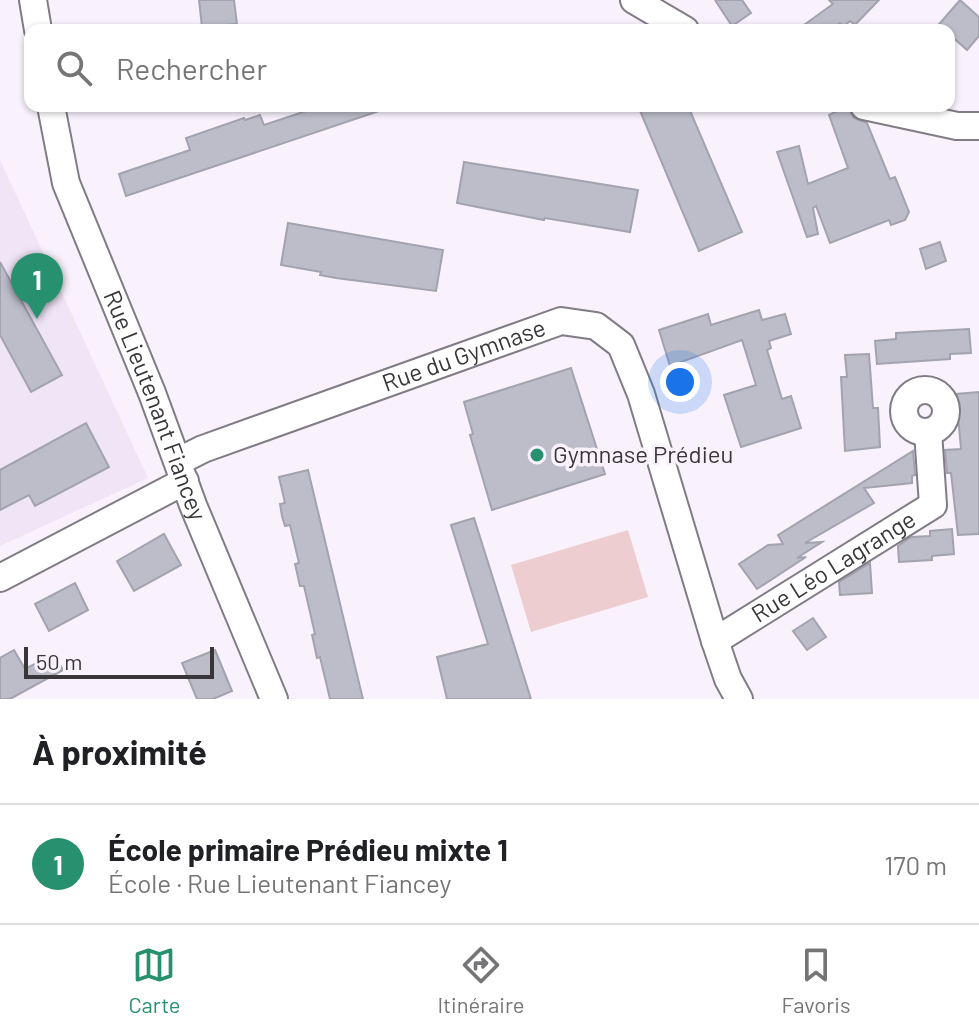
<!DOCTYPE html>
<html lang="fr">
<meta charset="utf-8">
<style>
:root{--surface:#fff;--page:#f2f2f2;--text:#202124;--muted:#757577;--line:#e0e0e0;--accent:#27906e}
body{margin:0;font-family:Barlow,sans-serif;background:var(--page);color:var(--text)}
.scale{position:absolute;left:24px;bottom:20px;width:190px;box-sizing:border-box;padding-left:8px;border:4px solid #39363a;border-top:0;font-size:22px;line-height:28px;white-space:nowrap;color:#39363a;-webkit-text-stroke:6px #f9f2fd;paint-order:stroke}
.you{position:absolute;left:680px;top:382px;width:28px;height:28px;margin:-20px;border:6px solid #fff;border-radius:50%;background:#1a73e8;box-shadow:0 0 0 12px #1a73e833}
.badge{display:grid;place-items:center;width:52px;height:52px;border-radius:50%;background:var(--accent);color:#fff;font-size:26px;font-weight:700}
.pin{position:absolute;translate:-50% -66px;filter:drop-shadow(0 2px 4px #0008)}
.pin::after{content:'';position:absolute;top:42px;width:28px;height:24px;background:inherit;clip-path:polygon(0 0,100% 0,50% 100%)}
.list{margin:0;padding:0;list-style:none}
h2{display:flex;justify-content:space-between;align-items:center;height:104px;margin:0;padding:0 32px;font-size:34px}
h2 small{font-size:26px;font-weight:400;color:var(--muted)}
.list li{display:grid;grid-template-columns:52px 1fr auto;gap:24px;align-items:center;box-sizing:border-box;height:120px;padding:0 32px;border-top:2px solid var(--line)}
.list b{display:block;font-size:30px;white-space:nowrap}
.list p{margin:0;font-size:26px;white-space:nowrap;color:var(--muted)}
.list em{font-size:26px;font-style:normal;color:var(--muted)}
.icon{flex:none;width:44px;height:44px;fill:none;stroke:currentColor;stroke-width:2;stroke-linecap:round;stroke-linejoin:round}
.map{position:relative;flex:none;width:979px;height:699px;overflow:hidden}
.search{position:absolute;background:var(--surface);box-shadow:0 2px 6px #0004;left:24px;right:24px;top:24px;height:88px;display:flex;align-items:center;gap:20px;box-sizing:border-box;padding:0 28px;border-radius:16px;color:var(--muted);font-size:30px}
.sheet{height:224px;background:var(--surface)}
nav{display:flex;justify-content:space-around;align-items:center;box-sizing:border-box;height:112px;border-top:2px solid var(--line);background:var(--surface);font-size:22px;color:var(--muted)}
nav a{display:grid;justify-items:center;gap:4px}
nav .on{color:var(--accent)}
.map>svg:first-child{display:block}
.built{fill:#f0e5f7}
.green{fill:#eecdd1}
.building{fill:#bcbdc9;stroke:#a2a3af;stroke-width:2}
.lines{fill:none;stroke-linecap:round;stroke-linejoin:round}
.minor-casing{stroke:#817b85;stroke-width:30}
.minor{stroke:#fff;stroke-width:26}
.poi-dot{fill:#27906e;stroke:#f9f2fd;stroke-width:3}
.labels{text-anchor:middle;stroke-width:7;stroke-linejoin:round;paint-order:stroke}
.street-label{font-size:24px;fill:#39363a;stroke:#f9f2fd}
.poi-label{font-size:24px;fill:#39363a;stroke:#f9f2fd;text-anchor:start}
</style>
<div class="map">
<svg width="979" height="699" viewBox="0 0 979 699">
<rect width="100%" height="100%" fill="#f9f2fd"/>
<polygon class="built" points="0,160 148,478 0,546"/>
<polygon class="green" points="628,530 648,597 531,632 511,565"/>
<g class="building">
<polygon points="199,0 234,0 237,24 202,27"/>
<polygon points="715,0 742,0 751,13 732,26"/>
<polygon points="829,0 879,0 855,25 850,21 844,26 840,23 834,30 797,30 833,4"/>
<polygon points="960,0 979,17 979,36 967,50 949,34 949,30 934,30"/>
<polygon points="321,106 382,106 382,110 126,196 119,174 190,150 186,138 244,118 245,120 260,115 264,125"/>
<polygon points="638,106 688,106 742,232 699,251"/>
<polygon points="843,108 849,110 854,118 867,123 890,179 895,177 909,212 905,220 891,225 889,220 830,243 816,206 813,208 818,234 807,237 777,152 799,146 808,184 848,168 829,115"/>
<polygon points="464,162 638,190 630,232 545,218 544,220 457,203"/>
<polygon points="288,223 443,250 436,291 336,278 320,275 321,272 281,265"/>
<polygon points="940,242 946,261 926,269 920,249"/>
<polygon points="0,262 62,375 31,392 0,335"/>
<polygon points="759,310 762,320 785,314 791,334 769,341 771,348 767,350 782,399 791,396 801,428 741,447 724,395 756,385 742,340 670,366 659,330 708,314 711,325"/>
<polygon points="969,329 971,353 950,354 950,359 877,364 875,341 896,339 896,333"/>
<polygon points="869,354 873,408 878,408 880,447 845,451 841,377 847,377 845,355"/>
<polygon points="571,368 605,474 492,510 470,435 473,434 464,402"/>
<polygon points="979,392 979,534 958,535 951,473 947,473 945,450 961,449 956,394"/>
<polygon points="86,423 109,467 35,506 29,495 0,510 0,470"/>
<polygon points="913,451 915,475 912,476 912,483 864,488 874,503 805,543 822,542 797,558 806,557 757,589 739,564 768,545 783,544 778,535"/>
<polygon points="308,470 360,687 363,699 330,699 320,657 317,658 312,635 315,634 304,586 300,586 295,564 299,563 290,525 285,526 282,516 280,504 285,503 279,477"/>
<polygon points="474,518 531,699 447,699 437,657 488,644 451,525"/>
<polygon points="952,529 954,554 932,556 932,560 899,562 898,546 911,537 930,536 930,531"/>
<polygon points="164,534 181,565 134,591 117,561"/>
<polygon points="870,563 872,593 840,595 839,582"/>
<polygon points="75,583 88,610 49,631 35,604"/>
<polygon points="813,618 826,637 807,650 793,631"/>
<polygon points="14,650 25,669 54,654 63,670 10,699 0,699 0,658"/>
<polygon points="215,650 232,691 213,699 197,699 182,663"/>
</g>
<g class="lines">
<defs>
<g id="minor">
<polyline points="33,0 38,30"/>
<polyline points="634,0 685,30"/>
<path id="s1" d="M51,106L66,183L152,393L193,505L274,699"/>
<polyline points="864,106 957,126 979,126"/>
<circle cx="925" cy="411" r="21"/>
<path id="s2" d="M179,461L203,449L561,321L596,326L621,345L641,394L715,641L728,679L739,699"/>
<polyline points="0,578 185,481"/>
<path id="s3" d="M715,641L933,505L928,432"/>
</g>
</defs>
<use href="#minor" class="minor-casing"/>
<use href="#minor" class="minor"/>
</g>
<circle class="poi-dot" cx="537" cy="455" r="8"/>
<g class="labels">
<g class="street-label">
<text dy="8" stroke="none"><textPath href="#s2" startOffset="304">Rue du Gymnase</textPath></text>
<text dy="8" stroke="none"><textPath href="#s1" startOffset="318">Rue Lieutenant Fiancey</textPath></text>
<text dy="8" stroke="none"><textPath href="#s3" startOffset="140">Rue Léo Lagrange</textPath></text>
</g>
<g class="poi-label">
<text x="553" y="463">Gymnase Prédieu</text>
</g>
</g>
</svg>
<div class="scale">50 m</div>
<div class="you"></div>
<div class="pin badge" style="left:37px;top:319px">1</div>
<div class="search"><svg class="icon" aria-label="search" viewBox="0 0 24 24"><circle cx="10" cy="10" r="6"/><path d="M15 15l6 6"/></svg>Rechercher</div>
</div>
<section class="sheet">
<h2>À proximité<small></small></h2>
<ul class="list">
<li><span class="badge">1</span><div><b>École primaire Prédieu mixte 1</b><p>École · Rue Lieutenant Fiancey</p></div><em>170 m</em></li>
</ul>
</section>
<nav>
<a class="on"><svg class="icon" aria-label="map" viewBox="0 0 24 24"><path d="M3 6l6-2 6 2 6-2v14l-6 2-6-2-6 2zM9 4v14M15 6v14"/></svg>Carte</a>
<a><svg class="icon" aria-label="directions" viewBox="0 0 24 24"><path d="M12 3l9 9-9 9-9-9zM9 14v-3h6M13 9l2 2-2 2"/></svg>Itinéraire</a>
<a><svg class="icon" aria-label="saved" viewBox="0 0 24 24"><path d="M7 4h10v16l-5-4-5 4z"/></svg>Favoris</a>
</nav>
